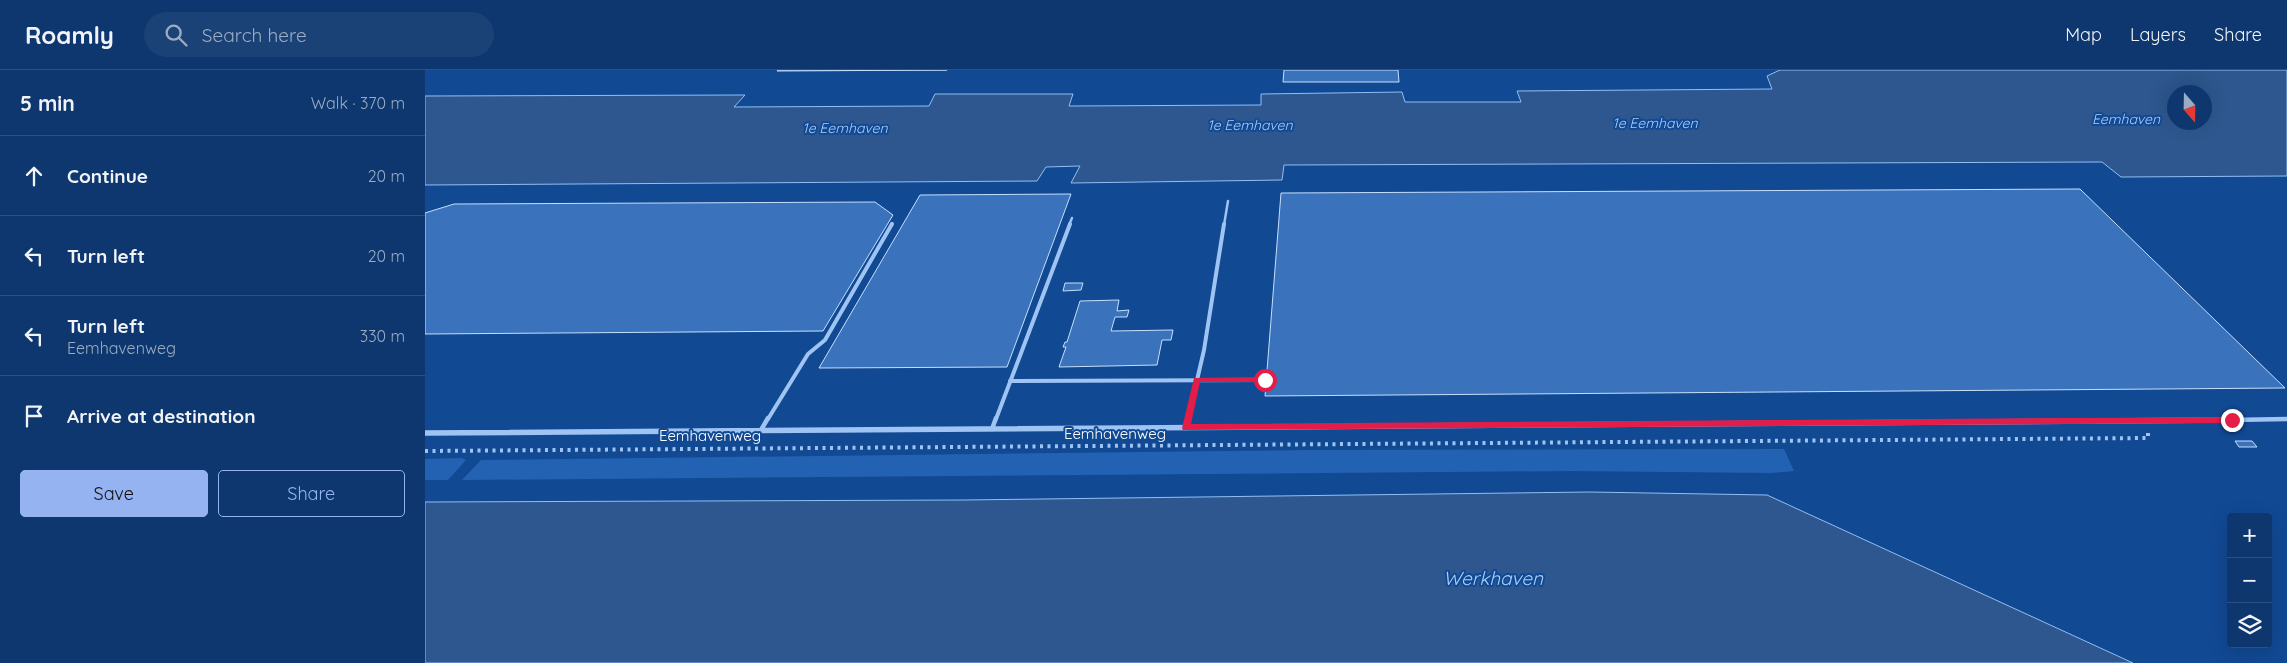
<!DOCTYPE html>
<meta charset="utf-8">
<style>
:root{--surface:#0d376e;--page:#1b4276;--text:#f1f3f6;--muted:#9aacc2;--line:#2d5181;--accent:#95b2f1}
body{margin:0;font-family:Quicksand,sans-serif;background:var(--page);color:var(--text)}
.controls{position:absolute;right:15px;bottom:15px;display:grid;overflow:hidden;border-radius:5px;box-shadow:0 5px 20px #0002}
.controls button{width:45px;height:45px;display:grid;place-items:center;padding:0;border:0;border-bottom:1px solid var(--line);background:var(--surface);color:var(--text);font:25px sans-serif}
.compass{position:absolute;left:1742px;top:15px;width:45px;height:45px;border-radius:50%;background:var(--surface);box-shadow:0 5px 20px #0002;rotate:160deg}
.stop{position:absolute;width:15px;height:15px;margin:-11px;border:4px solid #e11d48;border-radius:50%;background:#fff}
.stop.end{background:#e11d48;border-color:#fff;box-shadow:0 1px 5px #0008}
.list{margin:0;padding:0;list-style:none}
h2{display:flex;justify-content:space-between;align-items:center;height:65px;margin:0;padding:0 20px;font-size:21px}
h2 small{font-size:16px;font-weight:400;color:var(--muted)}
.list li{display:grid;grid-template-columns:32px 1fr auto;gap:15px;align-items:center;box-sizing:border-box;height:80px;padding:0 20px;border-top:1px solid var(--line)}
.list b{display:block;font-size:19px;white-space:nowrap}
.list p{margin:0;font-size:16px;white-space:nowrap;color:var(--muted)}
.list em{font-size:16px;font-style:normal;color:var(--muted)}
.actions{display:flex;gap:10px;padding:15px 20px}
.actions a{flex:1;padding:11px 0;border:1px solid var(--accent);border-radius:5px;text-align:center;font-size:18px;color:var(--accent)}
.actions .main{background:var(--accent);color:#111}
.icon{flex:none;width:28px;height:28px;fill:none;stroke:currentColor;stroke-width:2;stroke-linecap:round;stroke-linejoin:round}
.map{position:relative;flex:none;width:1862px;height:593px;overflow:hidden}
header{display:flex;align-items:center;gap:30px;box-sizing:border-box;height:70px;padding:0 25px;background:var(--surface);border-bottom:1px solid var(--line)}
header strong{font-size:24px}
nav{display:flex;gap:28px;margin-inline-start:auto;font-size:18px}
.search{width:350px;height:45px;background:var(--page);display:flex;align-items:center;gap:12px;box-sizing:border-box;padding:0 18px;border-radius:28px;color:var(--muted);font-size:19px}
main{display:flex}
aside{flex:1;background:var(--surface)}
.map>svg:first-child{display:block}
.green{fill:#2362b3}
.water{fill:#2d578e;stroke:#90bff6;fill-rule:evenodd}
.building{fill:#3a72bc;stroke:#c6dffd}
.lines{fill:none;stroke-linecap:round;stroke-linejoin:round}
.path{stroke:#9fc4f3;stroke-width:4;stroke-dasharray:3 4.5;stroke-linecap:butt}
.service-far2{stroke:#9fc4f3;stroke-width:2.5}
.service-far1{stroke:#9fc4f3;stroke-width:4}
.service{stroke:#9fc4f3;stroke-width:4.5}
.minor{stroke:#9fc4f3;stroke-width:5.5}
.route{fill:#e11d48}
.labels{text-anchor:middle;stroke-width:4;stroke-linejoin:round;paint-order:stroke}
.far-water-label{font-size:14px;font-style:italic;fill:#abcefa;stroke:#114993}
.street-label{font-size:15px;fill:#fff;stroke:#114993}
.near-water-label{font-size:19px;font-style:italic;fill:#abcefa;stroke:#114993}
</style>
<header>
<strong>Roamly</strong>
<div class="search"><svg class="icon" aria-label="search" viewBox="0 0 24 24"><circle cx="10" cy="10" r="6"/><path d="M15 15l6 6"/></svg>Search here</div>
<nav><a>Map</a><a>Layers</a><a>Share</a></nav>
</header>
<main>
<aside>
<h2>5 min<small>Walk · 370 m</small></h2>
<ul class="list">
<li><svg class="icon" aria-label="ahead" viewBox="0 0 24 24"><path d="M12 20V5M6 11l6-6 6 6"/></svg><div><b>Continue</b></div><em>20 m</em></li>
<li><svg class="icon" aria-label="left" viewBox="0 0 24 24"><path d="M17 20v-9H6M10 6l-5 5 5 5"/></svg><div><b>Turn left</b></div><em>20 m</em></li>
<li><svg class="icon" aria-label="left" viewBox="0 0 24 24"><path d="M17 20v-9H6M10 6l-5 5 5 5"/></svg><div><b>Turn left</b><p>Eemhavenweg</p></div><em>330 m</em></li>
<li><svg class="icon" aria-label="arrive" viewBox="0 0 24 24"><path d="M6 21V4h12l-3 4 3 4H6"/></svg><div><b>Arrive at destination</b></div></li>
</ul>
<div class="actions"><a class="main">Save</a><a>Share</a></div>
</aside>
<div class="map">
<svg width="1862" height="593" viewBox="0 0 1862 593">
<rect width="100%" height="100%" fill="#114993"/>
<g class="green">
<polygon points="1359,379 1369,401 1346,403 1146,401 37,410 56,390 890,380"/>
<polygon points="37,388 41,390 23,410 0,410 0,389"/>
</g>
<g class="water">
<path d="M1355,0H1862V106L1696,107L1677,92L859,95L857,110L646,113L655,96L621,97L612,111L0,115V26L320,25L309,37L504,36L510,24H648L644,36L836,35V24L977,22L980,32H1096L1092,21L1347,19L1342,6ZM1750,22H1780V52H1750Z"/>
<polygon points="1165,422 1342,425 1708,593 0,593 0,432 539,430"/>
</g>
<g class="building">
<polygon points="353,0 522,0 352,1"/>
<polygon points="859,0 973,0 974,12 858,12"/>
<polygon points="1655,119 1860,318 840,326 856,123"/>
<polygon points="646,124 582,297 394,298 495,125"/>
<polygon points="450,132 468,145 398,261 0,264 0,143 29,134"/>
<polygon points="640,213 658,213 656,220 638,221"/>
<polygon points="694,230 692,241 704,240 702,247 690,247 686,261 748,260 746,270 737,270 732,295 634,297 641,277 638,277 640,272 642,272 655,231"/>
<polygon points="1810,371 1827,371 1832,377 1814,377"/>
</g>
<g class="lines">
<polyline class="path" points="0,381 1723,368 1723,362"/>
<g class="service-far2">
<polyline points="466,155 467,153"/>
<polyline points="644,155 647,148"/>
<polyline points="799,155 803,131"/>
</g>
<g class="service-far1">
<polyline points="585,311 840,310"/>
<polyline points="343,349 383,284 400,270 467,154"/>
<polyline points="571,349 645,154"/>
<polyline points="763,349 779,280 799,154"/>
<polyline points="1851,349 1862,349"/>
</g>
<g class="service">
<polyline points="1807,350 1862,349"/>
<polyline points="761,358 763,348"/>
<polyline points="567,359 571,348"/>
<polyline points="336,360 343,348"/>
</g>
<polyline class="minor" points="0,363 1807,350"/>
</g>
<polygon class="route" points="840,307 844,310 843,312 775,312 766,354 1807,347 1811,350 1807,353 758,360 757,358 769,308"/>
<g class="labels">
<g class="far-water-label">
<text x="1701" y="54">Eemhaven</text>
<text x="1230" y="58">1e Eemhaven</text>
<text x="825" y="60">1e Eemhaven</text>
<text x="420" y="63">1e Eemhaven</text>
</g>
<g class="street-label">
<text x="690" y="369">Eemhavenweg</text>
<text x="285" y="371">Eemhavenweg</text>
</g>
<g class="near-water-label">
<text x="1068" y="515">Werkhaven</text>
</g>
</g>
</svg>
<div class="controls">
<button>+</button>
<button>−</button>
<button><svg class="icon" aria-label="layers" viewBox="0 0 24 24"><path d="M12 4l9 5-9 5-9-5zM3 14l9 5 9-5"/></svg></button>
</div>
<svg class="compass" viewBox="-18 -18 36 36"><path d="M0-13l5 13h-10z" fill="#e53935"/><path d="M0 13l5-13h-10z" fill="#9aacc2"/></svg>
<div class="stop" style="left:840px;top:310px"></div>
<div class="stop end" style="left:1807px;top:350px"></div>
</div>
</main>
